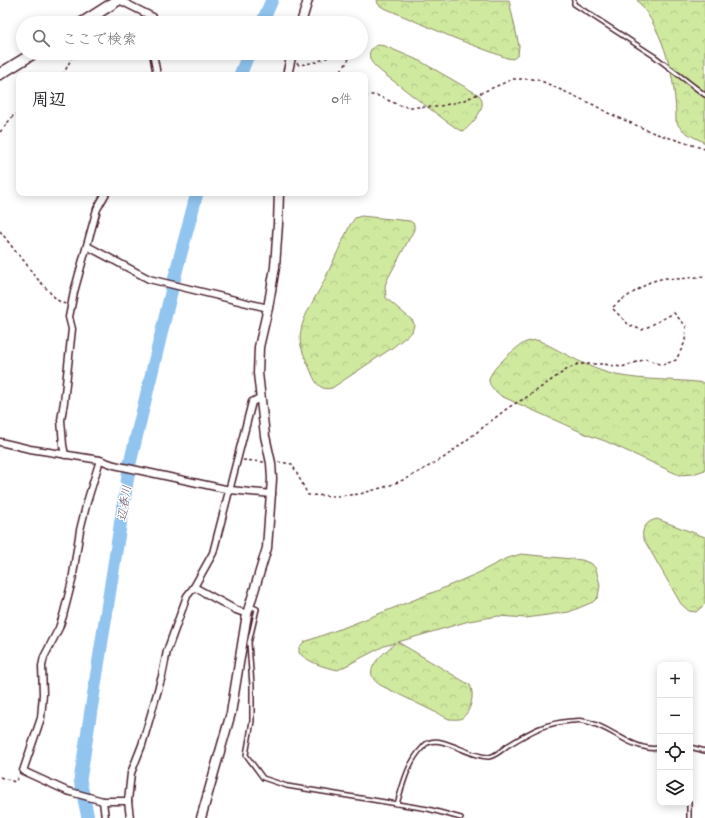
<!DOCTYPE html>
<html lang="ja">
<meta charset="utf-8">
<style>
:root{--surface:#fff;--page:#f2f2f2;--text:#202124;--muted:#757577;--line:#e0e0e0}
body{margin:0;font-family:"Gochi Hand","Klee One",sans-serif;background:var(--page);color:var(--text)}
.controls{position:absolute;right:12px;bottom:12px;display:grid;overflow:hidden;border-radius:8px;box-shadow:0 2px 10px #0003}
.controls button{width:36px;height:36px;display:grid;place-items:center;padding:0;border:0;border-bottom:1px solid var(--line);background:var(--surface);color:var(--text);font:20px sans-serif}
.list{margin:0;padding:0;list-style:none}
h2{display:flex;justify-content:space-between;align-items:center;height:52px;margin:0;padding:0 16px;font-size:17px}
h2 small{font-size:13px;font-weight:400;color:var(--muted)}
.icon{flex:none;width:22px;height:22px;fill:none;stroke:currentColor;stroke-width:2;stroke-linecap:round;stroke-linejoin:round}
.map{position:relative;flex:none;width:705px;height:818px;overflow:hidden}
.search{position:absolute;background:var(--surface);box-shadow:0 2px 10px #0003;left:16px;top:16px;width:352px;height:44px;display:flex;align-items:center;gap:10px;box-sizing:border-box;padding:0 14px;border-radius:22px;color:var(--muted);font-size:15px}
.panel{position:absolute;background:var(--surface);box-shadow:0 2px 10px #0003;left:16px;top:72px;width:352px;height:124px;border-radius:8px}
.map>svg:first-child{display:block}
.forest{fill:url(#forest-crowns);stroke:#8c8465}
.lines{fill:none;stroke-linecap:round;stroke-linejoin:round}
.river{stroke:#91c4ee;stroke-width:13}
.service-casing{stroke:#4a1f2b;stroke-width:6}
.minor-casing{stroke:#4a1f2b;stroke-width:9}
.tertiary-casing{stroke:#4a1f2b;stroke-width:11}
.trunk-casing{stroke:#4a1f2b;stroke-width:13}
.path{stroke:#4a1f2b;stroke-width:1.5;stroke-dasharray:3 3;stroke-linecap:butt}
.service{stroke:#fff;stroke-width:3}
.minor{stroke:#fff;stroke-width:6}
.tertiary{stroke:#fff;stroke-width:8}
.trunk{stroke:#fff;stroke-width:10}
.labels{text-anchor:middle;stroke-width:3;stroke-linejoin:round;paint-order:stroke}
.water-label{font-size:12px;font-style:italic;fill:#63596f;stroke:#fff}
</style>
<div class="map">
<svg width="705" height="818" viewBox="0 0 705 818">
<defs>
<pattern id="forest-crowns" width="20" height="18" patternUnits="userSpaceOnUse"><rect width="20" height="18" fill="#cfe99f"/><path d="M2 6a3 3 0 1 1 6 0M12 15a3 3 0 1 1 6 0" fill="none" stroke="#b3c789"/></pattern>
</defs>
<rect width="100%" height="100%" fill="#fff"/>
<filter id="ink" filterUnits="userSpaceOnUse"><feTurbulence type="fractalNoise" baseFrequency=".025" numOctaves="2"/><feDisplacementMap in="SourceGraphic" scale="8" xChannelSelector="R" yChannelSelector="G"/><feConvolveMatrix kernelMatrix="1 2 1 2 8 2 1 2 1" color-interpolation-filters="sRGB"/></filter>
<g filter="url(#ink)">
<g class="forest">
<polygon points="377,0 509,0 519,46 518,55 513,59 507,58 454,38 382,7 378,4"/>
<path d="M637,0H705V143C695,137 681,133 676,121C676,79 665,33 637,0Z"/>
<path d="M379,45L385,46L420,61L479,95C489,106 473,123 464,131L459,130C440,117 422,103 404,89C396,82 376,70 371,61C367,53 371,46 379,45Z"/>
<path d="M361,216L410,221L414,224V230L387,280L385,286L386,298L413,321L414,325L412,332L392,348L332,388C321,391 316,384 312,374C309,366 303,355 301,346C296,323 315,300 324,281C333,262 341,244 350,225L355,218Z"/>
<path d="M536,340L540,341C565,353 589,369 616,375C646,381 676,379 705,383V470L693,474L679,475L605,441L588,435L501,396C497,392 490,388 489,381C488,371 515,348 524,343C528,341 532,341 536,340Z"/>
<path d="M657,519L705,537V604L696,612L689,611L681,604L643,538C641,528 647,521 657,519Z"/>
<path d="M521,554L582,560L592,564L596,569L600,585L598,597L593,602L569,612L526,618L498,616L469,621L398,642L470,685C475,694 471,712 462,718C459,720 453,719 449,719L380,685C378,683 374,681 373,678C366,665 387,651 395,643L384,646L338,670C323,667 310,663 299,653V647L304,642L348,626L439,590L478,573L505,559Z"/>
</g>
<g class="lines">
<g class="river">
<polyline points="262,23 272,0"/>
<polyline points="240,75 249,53"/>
<polyline points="88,818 80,780 130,463 177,268 197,193"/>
</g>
<defs>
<g id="service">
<polyline points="574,0 574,4 654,56 705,95"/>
<polyline points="250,606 257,609 249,643 252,686 252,721 246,755 263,778 287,786 428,809 461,818"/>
<polyline points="690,747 705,751"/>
<path d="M397,804C403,784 408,762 423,747C425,745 426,743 428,743C443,735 470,758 489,757C495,756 502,750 507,746C530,732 544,723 571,721C575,721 580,720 584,721C607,725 624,744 648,748C652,749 656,748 660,748"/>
<polyline points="689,818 689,803"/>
</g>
<g id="minor">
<polyline points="119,0 153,17 156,23"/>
<polyline points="153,53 157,75"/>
<polyline points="87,246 149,279 268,308"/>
<polyline points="0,442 30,449 100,460 114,465 230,490 272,494"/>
<polyline points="65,455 63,445 61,420 64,402 72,329 69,317 74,292 97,209 106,193"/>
<polyline points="100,460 87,502 80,530 72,581 63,616 59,628 44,657 42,666 43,694 41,718 23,771 67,791 103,801 128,801"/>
<polyline points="194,587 236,610 247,614"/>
<polyline points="103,801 105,818"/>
<polyline points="130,818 128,801 131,773 142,745 162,676 167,651 187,596 194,587 213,553 252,402 260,398"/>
</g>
<g id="tertiary">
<polyline points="301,23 308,0"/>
<polyline points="287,75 292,53"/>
<polyline points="201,818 231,713 247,614 267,548 272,479 271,463 265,436 258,373 259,347 268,308 275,267 278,224 279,193"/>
</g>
<g id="trunk">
<polyline points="82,23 118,0"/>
<polyline points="0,74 34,53"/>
</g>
</defs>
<use href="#service" class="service-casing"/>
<use href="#minor" class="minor-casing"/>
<use href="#tertiary" class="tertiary-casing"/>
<use href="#trunk" class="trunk-casing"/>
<g class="path">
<polyline points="297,63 299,65 316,62 339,53"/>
<polyline points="63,75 74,53"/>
<polyline points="337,75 346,64 352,53"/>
<polyline points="365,97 369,95 376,95 399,105 407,107 436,107 462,101 513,79 537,79 594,105 608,113 654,133 705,149"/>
<polyline points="0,132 13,116 19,113"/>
<polyline points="0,231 16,252 25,262 33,274 57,300 65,304"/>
<polyline points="243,460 264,462"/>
<polyline points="278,462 292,464 308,495 336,496 360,494 388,486 408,478 445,457 509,407 527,397 566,370 578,364 603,364 622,367 646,359 662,365 676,360 685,342 686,326 674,313 642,330 629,325 612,308 620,301 650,282 664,278 680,279 705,276"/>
<polyline points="0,777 15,782 19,776"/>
</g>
<use href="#service" class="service"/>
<use href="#minor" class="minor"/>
<use href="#tertiary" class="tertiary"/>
<use href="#trunk" class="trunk"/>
</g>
</g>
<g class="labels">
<g class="water-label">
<text transform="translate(124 503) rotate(-81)" y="4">辺春川</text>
</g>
</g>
</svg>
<div class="controls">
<button>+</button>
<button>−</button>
<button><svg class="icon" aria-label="locate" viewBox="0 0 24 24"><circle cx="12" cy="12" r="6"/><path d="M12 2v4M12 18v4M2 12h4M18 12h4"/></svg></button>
<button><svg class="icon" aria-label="layers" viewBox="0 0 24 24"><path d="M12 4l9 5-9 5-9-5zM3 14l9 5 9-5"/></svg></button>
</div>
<div class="search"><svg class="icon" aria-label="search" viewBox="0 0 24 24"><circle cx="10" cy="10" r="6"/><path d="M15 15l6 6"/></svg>ここで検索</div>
<section class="panel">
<h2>周辺<small>0件</small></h2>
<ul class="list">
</ul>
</section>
</div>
